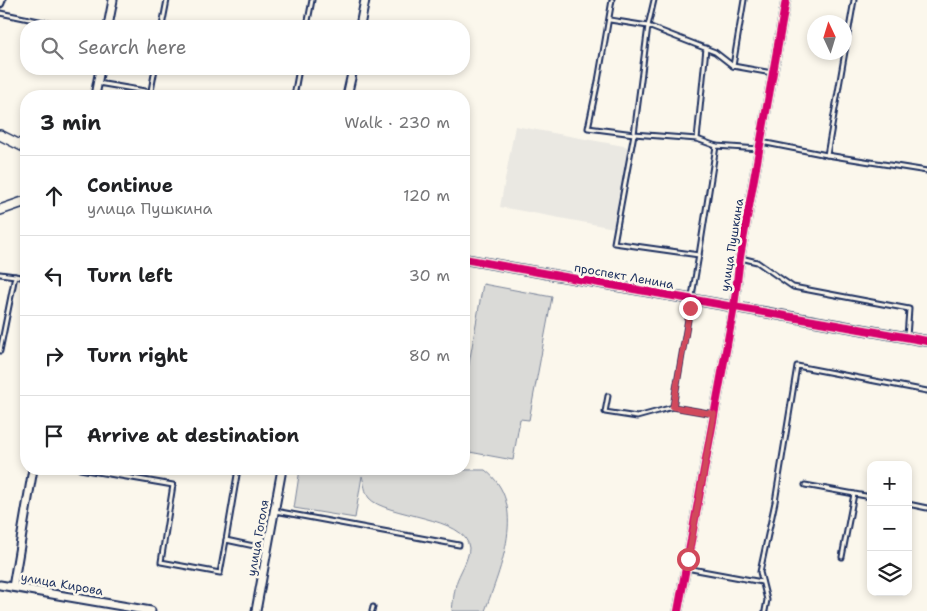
<!DOCTYPE html>
<meta charset="utf-8">
<style>
:root{--surface:#fff;--page:#f6f6f6;--text:#202124;--muted:#757577;--line:#e0e0e0}
body{margin:0;font-family:"Shantell Sans",sans-serif;background:var(--page);color:var(--text)}
.controls{position:absolute;right:15px;bottom:15px;display:grid;overflow:hidden;border-radius:10px;box-shadow:0 2px 8px #0003}
.controls button{width:45px;height:45px;display:grid;place-items:center;padding:0;border:0;border-bottom:1px solid var(--line);background:var(--surface);color:var(--text);font:25px sans-serif}
.compass{position:absolute;left:807px;top:15px;width:45px;height:45px;border-radius:50%;background:var(--surface);box-shadow:0 2px 8px #0003;rotate:356deg}
.stop{position:absolute;width:15px;height:15px;margin:-11px;border:4px solid #d1495b;border-radius:50%;background:#fff}
.stop.end{background:#d1495b;border-color:#fff;box-shadow:0 1px 5px #0008}
.list{margin:0;padding:0;list-style:none}
h2{display:flex;justify-content:space-between;align-items:center;height:65px;margin:0;padding:0 20px;font-size:21px}
h2 small{font-size:16px;font-weight:400;color:var(--muted)}
.list li{display:grid;grid-template-columns:32px 1fr auto;gap:15px;align-items:center;box-sizing:border-box;height:80px;padding:0 20px;border-top:1px solid var(--line)}
.list b{display:block;font-size:19px;white-space:nowrap}
.list p{margin:0;font-size:16px;white-space:nowrap;color:var(--muted)}
.list em{font-size:16px;font-style:normal;color:var(--muted)}
.icon{flex:none;width:28px;height:28px;fill:none;stroke:currentColor;stroke-width:2;stroke-linecap:round;stroke-linejoin:round}
.map{position:relative;flex:none;width:927px;height:611px;overflow:hidden}
.search{position:absolute;background:var(--surface);box-shadow:0 2px 8px #0003;left:20px;top:20px;width:450px;height:55px;display:flex;align-items:center;gap:12px;box-sizing:border-box;padding:0 18px;border-radius:20px;color:var(--muted);font-size:19px}
.panel{position:absolute;background:var(--surface);box-shadow:0 2px 8px #0003;left:20px;top:90px;width:450px;height:385px;border-radius:20px}
.map>svg:first-child{display:block}
.built{fill:#eae8e2}
.green{fill:#dadad7;stroke:#7a849a}
.lines{fill:none;stroke-linecap:round;stroke-linejoin:round}
.lane-casing{stroke:#1b2f5e;stroke-width:7}
.street-casing{stroke:#1b2f5e;stroke-width:11}
.secondary-casing{stroke:#1b2f5e;stroke-width:12}
.lane{stroke:#fbf7ec;stroke-width:3}
.street{stroke:#fbf7ec;stroke-width:7}
.secondary{stroke:#fbf7ec;stroke-width:9}
.cycleway-casing{stroke:#fbf7ec;stroke-width:11}
.cycleway{stroke:#d6006c;stroke-width:8}
.route{stroke:#d1495b;stroke-width:6}
.labels{text-anchor:middle;stroke-width:5;stroke-linejoin:round;paint-order:stroke}
.street-label{font-size:12px;fill:#1b2f5e;stroke:#fbf7ec}
</style>
<div class="map">
<svg width="927" height="611" viewBox="0 0 927 611">
<rect width="100%" height="100%" fill="#fbf7ec"/>
<filter id="ink" filterUnits="userSpaceOnUse"><feTurbulence type="fractalNoise" baseFrequency=".02" numOctaves="2"/><feDisplacementMap in="SourceGraphic" scale="10" xChannelSelector="R" yChannelSelector="G"/><feConvolveMatrix kernelMatrix="1 2 1 2 8 2 1 2 1" color-interpolation-filters="sRGB"/></filter>
<g filter="url(#ink)">
<polygon class="built" points="515,126 629,147 614,228 500,207"/>
<g class="green">
<polygon points="483,284 552,297 529,420 520,419 513,460 464,451 464,392"/>
<path d="M300,469L485,470C529,504 500,569 485,611H452C453,602 454,593 456,584C459,573 469,560 469,548C467,516 385,517 369,498C365,493 364,482 362,476L355,518L294,508Z"/>
</g>
<g class="lines">
<defs>
<g id="lane">
<polyline points="612,0 598,81 588,128 634,134 697,139 716,146"/>
<polyline points="654,0 648,26 634,134 614,243 699,255 716,146 759,149"/>
<polyline points="0,13 63,26"/>
<polyline points="610,20 648,26 715,52 733,66 772,73"/>
<polyline points="162,26 167,0"/>
<polyline points="307,26 312,0"/>
<polyline points="733,66 744,0"/>
<polyline points="98,83 151,92"/>
<polyline points="150,96 155,69"/>
<polyline points="294,96 299,69"/>
<polyline points="697,139 706,48"/>
<polyline points="761,142 827,155 927,171"/>
<polyline points="827,155 854,0"/>
<polyline points="741,258 757,262 793,287 909,309 907,337"/>
<polyline points="0,274 15,276 0,351"/>
<polyline points="15,276 26,278"/>
<polyline points="608,396 605,412 637,417 673,407 699,255"/>
<polyline points="673,407 714,414"/>
<polyline points="80,469 173,485 161,562 220,573 226,540 268,549"/>
<polyline points="805,485 871,497"/>
<polyline points="908,504 927,508"/>
<polyline points="275,511 459,545"/>
<polyline points="226,540 238,469"/>
<polyline points="842,557 854,494"/>
<polyline points="686,568 762,582"/>
<polyline points="372,611 373,607"/>
<polyline points="765,611 767,600 760,572 775,502 797,366 927,391"/>
</g>
<g id="street">
<polyline points="0,3 1,0"/>
<polyline points="108,26 113,0"/>
<polyline points="360,26 365,0"/>
<polyline points="95,96 100,69"/>
<polyline points="347,96 353,69"/>
<polyline points="0,585 151,611"/>
<polyline points="13,587 33,469"/>
<polyline points="256,611 282,469"/>
<polyline points="678,611 734,307 740,257 786,0"/>
</g>
<g id="secondary">
<polyline points="0,135 26,148"/>
<polyline points="0,210 26,201"/>
<polyline points="464,259 927,341"/>
</g>
</defs>
<use href="#lane" class="lane-casing"/>
<use href="#street" class="street-casing"/>
<use href="#secondary" class="secondary-casing"/>
<use href="#lane" class="lane"/>
<use href="#street" class="street"/>
<use href="#secondary" class="secondary"/>
<defs>
<g id="cycleway">
<polyline points="464,259 927,341"/>
<polyline points="678,611 734,307 740,257 786,0"/>
</g>
</defs>
<use href="#cycleway" class="cycleway-casing"/>
<use href="#cycleway" class="cycleway"/>
</g>
</g>
<g class="lines" filter="url(#ink)">
<polyline class="route" points="688,559 714,414 673,407 690,308"/>
</g>
<g class="labels">
<g class="street-label">
<text transform="translate(732 245) rotate(-81)" y="4">улица Пушкина</text>
<text transform="translate(624 276) rotate(10)" y="4">проспект Ленина</text>
<text transform="translate(258 538) rotate(-80)" y="4">улица Гоголя</text>
<text transform="translate(62 584) rotate(10)" y="4">улица Кирова</text>
</g>
</g>
</svg>
<div class="controls">
<button>+</button>
<button>−</button>
<button><svg class="icon" aria-label="layers" viewBox="0 0 24 24"><path d="M12 4l9 5-9 5-9-5zM3 14l9 5 9-5"/></svg></button>
</div>
<svg class="compass" viewBox="-18 -18 36 36"><path d="M0-13l5 13h-10z" fill="#e53935"/><path d="M0 13l5-13h-10z" fill="#757577"/></svg>
<div class="stop" style="left:688px;top:559px"></div>
<div class="stop end" style="left:690px;top:308px"></div>
<div class="search"><svg class="icon" aria-label="search" viewBox="0 0 24 24"><circle cx="10" cy="10" r="6"/><path d="M15 15l6 6"/></svg>Search here</div>
<section class="panel">
<h2>3 min<small>Walk · 230 m</small></h2>
<ul class="list">
<li><svg class="icon" aria-label="ahead" viewBox="0 0 24 24"><path d="M12 20V5M6 11l6-6 6 6"/></svg><div><b>Continue</b><p>улица Пушкина</p></div><em>120 m</em></li>
<li><svg class="icon" aria-label="left" viewBox="0 0 24 24"><path d="M17 20v-9H6M10 6l-5 5 5 5"/></svg><div><b>Turn left</b></div><em>30 m</em></li>
<li><svg class="icon" aria-label="right" viewBox="0 0 24 24"><path d="M7 20v-9h11M14 6l5 5-5 5"/></svg><div><b>Turn right</b></div><em>80 m</em></li>
<li><svg class="icon" aria-label="arrive" viewBox="0 0 24 24"><path d="M6 21V4h12l-3 4 3 4H6"/></svg><div><b>Arrive at destination</b></div></li>
</ul>
</section>
</div>
